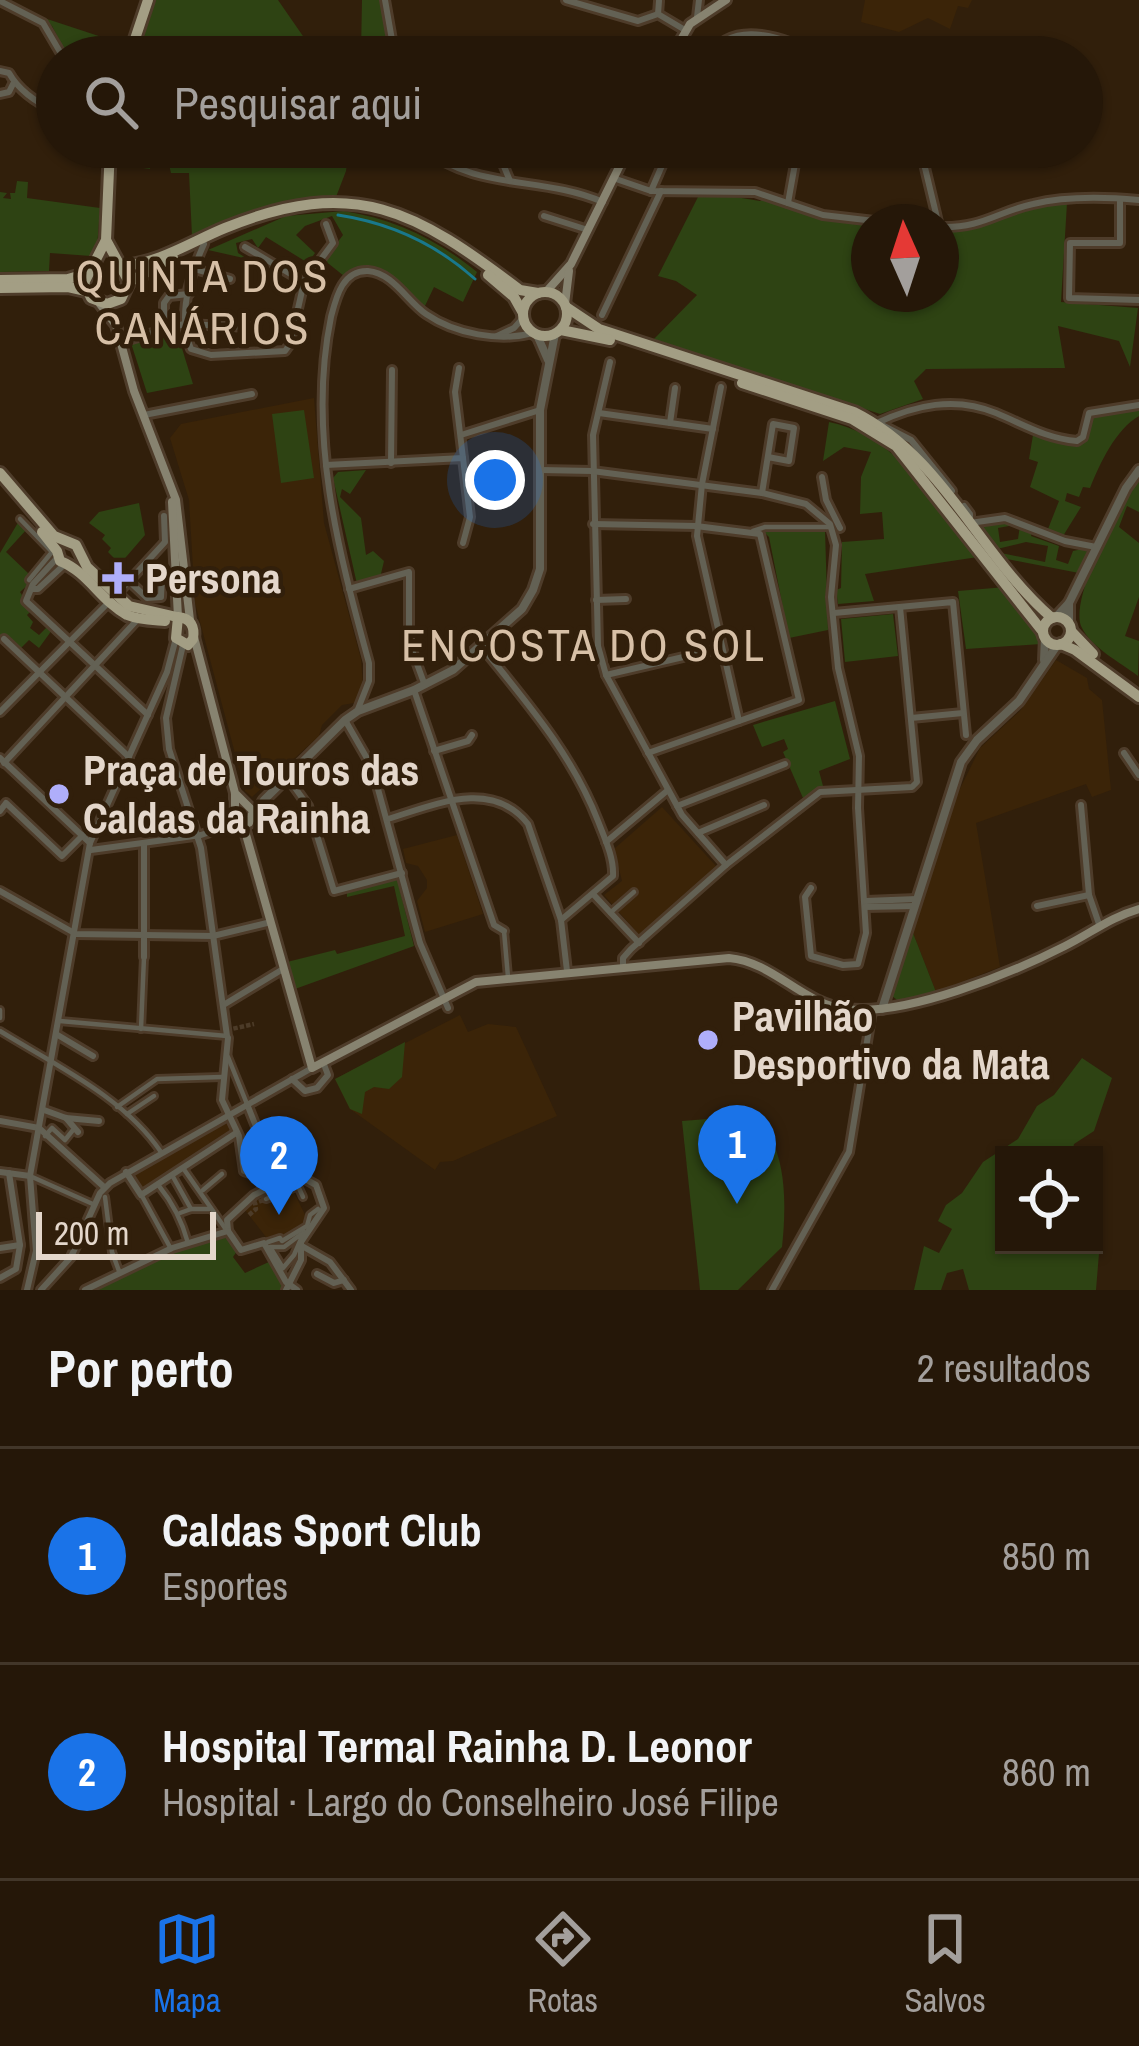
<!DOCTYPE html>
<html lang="pt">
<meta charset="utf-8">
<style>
:root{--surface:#251708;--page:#2d2012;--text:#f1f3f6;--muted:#a39f9c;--line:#423629;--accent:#1a73e8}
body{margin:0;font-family:"Archivo Narrow",sans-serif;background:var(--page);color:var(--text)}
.controls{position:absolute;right:36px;bottom:36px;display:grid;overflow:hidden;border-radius:0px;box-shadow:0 3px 9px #0004}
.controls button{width:108px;height:108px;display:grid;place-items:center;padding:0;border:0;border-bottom:3px solid var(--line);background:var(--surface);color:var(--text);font:60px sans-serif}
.compass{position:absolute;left:851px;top:204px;width:108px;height:108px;border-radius:50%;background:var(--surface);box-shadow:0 3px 9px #0004;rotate:357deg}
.scale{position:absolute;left:36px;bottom:30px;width:180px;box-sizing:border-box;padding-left:12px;border:6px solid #e4d7cb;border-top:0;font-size:33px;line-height:42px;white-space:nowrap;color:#e4d7cb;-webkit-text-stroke:9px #311f0b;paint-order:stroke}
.you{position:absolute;left:495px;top:480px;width:42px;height:42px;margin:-30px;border:9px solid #fff;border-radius:50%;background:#1a73e8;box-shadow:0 0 0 18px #1a73e833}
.badge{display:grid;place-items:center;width:78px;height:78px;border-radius:50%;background:var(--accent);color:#fff;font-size:39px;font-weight:700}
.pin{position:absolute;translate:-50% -99px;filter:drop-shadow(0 3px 6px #0008)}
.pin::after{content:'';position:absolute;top:63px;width:42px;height:36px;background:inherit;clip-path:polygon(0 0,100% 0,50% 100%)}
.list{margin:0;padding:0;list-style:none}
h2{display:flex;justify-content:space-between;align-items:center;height:156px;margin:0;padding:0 48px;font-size:51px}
h2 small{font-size:39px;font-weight:400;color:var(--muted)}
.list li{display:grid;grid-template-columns:78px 1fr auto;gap:36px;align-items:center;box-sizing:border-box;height:216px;padding:0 48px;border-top:3px solid var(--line)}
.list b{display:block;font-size:45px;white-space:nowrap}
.list p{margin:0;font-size:39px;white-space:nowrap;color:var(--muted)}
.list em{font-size:39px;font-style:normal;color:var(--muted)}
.icon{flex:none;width:66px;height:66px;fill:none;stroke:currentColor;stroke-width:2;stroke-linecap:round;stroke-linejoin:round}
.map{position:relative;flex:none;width:1139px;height:1290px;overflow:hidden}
.search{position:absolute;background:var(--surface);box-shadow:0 3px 9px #0004;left:36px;right:36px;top:36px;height:132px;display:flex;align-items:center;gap:30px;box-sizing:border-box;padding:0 42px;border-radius:66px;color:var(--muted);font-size:45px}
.sheet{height:588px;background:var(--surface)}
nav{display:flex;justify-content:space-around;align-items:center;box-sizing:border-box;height:168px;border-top:3px solid var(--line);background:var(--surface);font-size:33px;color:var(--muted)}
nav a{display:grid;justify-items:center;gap:6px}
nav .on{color:var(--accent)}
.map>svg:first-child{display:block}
.built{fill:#3b2408}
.green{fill:#2e4313}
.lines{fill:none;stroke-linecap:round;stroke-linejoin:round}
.stream{stroke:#19788c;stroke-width:3}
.pedestrian-tunnel{stroke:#4c3b28;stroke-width:4.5;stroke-dasharray:4.5 2;stroke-linecap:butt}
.pedestrian-casing{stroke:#4e3c2a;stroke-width:10}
.minor-casing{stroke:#4e3c2a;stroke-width:12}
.tertiary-casing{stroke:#4e3c2a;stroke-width:14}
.secondary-casing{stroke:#4e3c2a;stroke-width:14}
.primary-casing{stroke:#4e3c2a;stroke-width:16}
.pedestrian{stroke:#636154;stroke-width:4.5}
.minor{stroke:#636154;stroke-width:6}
.tertiary{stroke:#636154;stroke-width:8}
.secondary{stroke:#878370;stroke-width:8}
.primary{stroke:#a39e84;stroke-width:10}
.poi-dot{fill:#afaefa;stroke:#311f0b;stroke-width:4.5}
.labels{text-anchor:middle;stroke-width:9;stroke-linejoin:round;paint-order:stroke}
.poi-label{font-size:42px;font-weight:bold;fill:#e4d7cb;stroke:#311f0b;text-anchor:start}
.neighbourhood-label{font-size:45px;letter-spacing:3px;fill:#d7c0a7;stroke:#311f0b}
</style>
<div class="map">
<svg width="1139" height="1290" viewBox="0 0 1139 1290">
<rect width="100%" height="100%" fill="#311f0b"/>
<g class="built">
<polygon points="865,0 972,0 968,8 958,6 950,29 928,18 899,32 861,22"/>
<polygon points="314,398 324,523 361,659 363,686 354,703 342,705 322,725 319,736 252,797 245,791 195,603 189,500 170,438 181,424"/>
<polygon points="1056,660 1087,678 1089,689 1102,700 1111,790 1092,797 1086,784 976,823 1000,967 936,992 913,933 951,807 980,748 1020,711"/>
<polygon points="662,807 716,866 641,937 604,895 622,881 614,849"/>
<polygon points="457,835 483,914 425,932 417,901 427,888 427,880 418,866 406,863 403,849"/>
<polygon points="460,1015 468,1032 488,1024 516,1027 557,1116 453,1161 440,1162 435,1170 350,1109 335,1079"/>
<polygon points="226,1115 235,1132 141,1193 128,1173"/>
<polygon points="293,1190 309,1223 282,1240 269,1241 242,1206 262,1193 268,1201"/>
</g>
<g class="green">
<polygon points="156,0 278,0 314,52 342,57 137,57"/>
<polygon points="362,0 385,0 394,57 344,57 361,51"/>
<polygon points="41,17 126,45 122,57 68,57 52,26"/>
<path d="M117,147H349L346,171L336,197C283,195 239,216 192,236L189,173H171L166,152H152L150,169L129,166L130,153L117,152Z"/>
<polygon points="17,181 28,182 27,198 100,208 97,248 91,256 50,253 49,271 0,272 0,192 7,193 3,198 11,199 10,193 15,193"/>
<path d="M723,195L760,201L765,198L823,218L869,222V294H941V230C986,231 1022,205 1067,203L1061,302L1138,308L1130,367L1119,341L1058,326L1065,368L926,369L914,381L923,399L880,414L654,339L697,295L676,281L658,276L698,197Z"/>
<path d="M344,211C394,219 438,240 477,272L463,302L434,287L424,308C401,286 376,255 344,276L324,260L343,235L332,216L305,226L296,235L315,253L308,263L266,237L258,248L252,239L236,243L238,253L248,259L208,250L286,216Z"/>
<polygon points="176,329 193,384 147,393 131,343"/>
<path d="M1139,407V416C1116,429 1100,463 1090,488L1083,487L1079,497L1067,493L1065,501L1081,507L1063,536L1048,529L1059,501L1030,487L1038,462L1029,459L1033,435L1077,443L1091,413Z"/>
<polygon points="304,410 314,478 281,483 272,414"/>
<path d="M829,422C901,437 934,504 978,557L865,574L874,601L838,604L836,590L841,588L842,542L884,539L882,512L860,514L861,477L871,452L844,447L823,461Z"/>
<polygon points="366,470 350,494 342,489 340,497 361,518 366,555 373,551 384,561 380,578 357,584 333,478 338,472"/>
<path d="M1139,477V512L1127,506L1119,527L1139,543V597L1125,636L1139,641L1138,676C1120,662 1090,647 1081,626C1070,598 1120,500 1139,477Z"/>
<polygon points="139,503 145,535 120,564 108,552 111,548 102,539 105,535 89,523 99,512"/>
<polygon points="995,519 1009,521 1009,526 998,528 1000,542 1018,539 1020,525 1032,532 1031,536 1059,546 1056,560 1068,564 1073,551 1091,547 1079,573 1007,559 1001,553 1045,562 1048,546 1026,542 997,549 977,523"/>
<polygon points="19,521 27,529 6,552 29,574 47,559 26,579 31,582 20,592 24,598 22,602 31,611 27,615 33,622 30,628 39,635 48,626 52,630 39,648 29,640 21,648 7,635 0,638 0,553"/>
<polygon points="762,530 825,530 828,630 789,638 769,537"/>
<polygon points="1006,587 1037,629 1041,644 966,649 958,591"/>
<polygon points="893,614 898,656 845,662 841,619"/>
<polygon points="835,701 850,759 819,771 823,786 803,798 783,752 788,749 784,739 762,747 753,725"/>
<polygon points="397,879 414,946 295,989 287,962 335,950 337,954 405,936 394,886 347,897 347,893"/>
<polygon points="913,933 936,992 901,1003 892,996 892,988"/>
<polygon points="405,1042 402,1077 389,1089 374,1087 365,1092 362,1114 350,1109 335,1079"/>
<polygon points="1082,1058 1112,1078 1094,1131 1074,1144 1072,1155 1004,1155 1004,1245 1094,1245 1094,1239 1100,1241 1096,1290 969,1290 963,1269 947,1273 941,1290 914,1290 924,1246 939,1253 952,1229 938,1221 946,1205 962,1193 983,1162 1018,1139 1037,1106 1054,1095"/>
<path d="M733,1117L760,1124C788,1151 786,1211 782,1247L738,1290H700L682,1121Z"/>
<polygon points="227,1234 237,1251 233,1257 245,1273 271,1261 285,1285 282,1290 93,1290 174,1252"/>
</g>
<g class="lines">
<path class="stream" d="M338,215C391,223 435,243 475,279"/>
<g class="pedestrian-tunnel">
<polyline points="227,1030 254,1024"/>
<polyline points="249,1215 256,1209 255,1203 266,1199"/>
</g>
<defs>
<g id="pedestrian">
<polyline points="20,519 52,552 29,580"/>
<polyline points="753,531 765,527 831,527"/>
<polyline points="610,913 634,892"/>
<polyline points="504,931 508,977"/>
<polyline points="0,1010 0,1018"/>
<polyline points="60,1021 227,1036"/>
<polyline points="141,1029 144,957"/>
<path d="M0,1031C55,1065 124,1097 161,1152"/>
<polyline points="228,1057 247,1104"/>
<polyline points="117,1107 157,1079 222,1077"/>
<polyline points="127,1114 154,1096"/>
<polyline points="45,1136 52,1128 65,1140 73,1130"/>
<polyline points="183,1168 227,1231"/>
<polyline points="172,1175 191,1209"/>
<polyline points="30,1176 95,1205"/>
<path d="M159,1186C173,1203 182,1221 188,1243"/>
<polyline points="203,1190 222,1174"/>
<polyline points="142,1196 171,1249"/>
<polyline points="105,1197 112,1252 119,1271"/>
<polyline points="266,1199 298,1186 303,1197"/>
<polyline points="180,1213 191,1209 209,1209"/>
<polygon points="304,1232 294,1255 283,1268 270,1247 284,1247"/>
<polyline points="268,1242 280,1238 282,1241 307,1226 310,1215 318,1209"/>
</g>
<g id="minor">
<polyline points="385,0 395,57"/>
<polyline points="566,0 638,21 658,14 685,30"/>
<polyline points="0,1 43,23 63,57"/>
<polyline points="658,14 659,1"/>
<polyline points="697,17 699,0"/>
<polyline points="476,50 498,57"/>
<path d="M709,57C733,17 788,38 820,57"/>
<path d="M0,71L9,73C19,91 37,103 57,112"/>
<polyline points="0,94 9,92 13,84"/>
<path d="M422,147C478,192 540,175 603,202"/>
<polyline points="496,147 510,181"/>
<polyline points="920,147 938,222"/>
<polyline points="664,161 796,160"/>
<polyline points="616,179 651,191 755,192 823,215 883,222"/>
<polyline points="651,191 670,147"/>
<polyline points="1120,199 1120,243 1070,243 1069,298 1139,300"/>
<polyline points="788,203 798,147"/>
<polyline points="544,216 588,230"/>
<path d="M941,227C983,228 996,212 1033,204C1066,196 1105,197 1139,200"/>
<path d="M204,244C190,275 177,316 191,349L211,355L285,351L290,344L304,282L333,243L326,224"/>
<polyline points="245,247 304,282"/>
<polyline points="195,269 230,279"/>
<polyline points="602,315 661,191"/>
<polyline points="164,328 164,303 169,296 189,294"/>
<polyline points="497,336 514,328 523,318"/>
<polyline points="121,342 184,324 251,327"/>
<polyline points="610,362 593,435 598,646 606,675 682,815 726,865"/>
<polyline points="459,368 455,392 463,458"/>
<polyline points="599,413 713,429"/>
<polyline points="144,415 252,394"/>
<polyline points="670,423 675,388"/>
<path d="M877,423C915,405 955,396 996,413C1025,425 1045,438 1077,441L1083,437L1089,413L1139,405"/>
<polyline points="880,424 911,440 952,491"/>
<polyline points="461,435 540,410"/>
<polyline points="391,463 392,370"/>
<polyline points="326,465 463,458 470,517 463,543"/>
<polyline points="541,470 592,471 762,493 806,504 830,524 836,545 831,597 838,668 859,756 858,808 866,933 858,964 843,965 811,956 805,897 811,888"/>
<polyline points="822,477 826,500 840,528"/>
<polyline points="762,493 773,424 794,428 789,461 768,457"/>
<polyline points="964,506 970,514 970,523 1005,518 1065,541 1096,547"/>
<polyline points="593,524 696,526 760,534 799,700 739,721"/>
<polyline points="58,557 33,584 26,601 148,715"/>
<polyline points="129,581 147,598 161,597 162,576 149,561"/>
<polyline points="33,589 38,589 65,564"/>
<polyline points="349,589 409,572 409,642 424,683"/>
<polyline points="118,593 165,542 164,516"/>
<polyline points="596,600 626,599"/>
<polyline points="834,613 953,602 966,735"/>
<polyline points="4,639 129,757"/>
<polyline points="183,645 166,718 169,749 201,848 227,1036"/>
<path d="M482,647C527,703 572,754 598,821C605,839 614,858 613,876L561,920"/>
<polyline points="606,675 722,648"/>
<polyline points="414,690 494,925 504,931"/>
<path d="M358,709L369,681V663C338,550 307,434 331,317C336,298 342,270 368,271C393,273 407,301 426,314C455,334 500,342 533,333"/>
<polyline points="0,712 108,603"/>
<polyline points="911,718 963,713"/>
<polyline points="345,720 372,767 420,943 448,1008"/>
<polyline points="434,751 468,741 472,735"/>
<polyline points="648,753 739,721 697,536 702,484 721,387"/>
<polyline points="1124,753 1139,775"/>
<polyline points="0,758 90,843"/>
<polyline points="4,763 139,618"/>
<polyline points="288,778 308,806 334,891 402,873"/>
<polyline points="1081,805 1089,895 1099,924"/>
<polyline points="677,806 785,764"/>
<polyline points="0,811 6,803 62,856 83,835"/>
<path d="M388,819C434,805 492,778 528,824L561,920L567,971"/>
<polyline points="698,833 764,805"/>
<polyline points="606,842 668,790"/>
<polyline points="90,843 167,672 176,638"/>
<polyline points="144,843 144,957"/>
<polyline points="91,850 201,835 239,822"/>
<polyline points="0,891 76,934 213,936 271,922"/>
<polyline points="593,894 639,943"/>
<polyline points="866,901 917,899"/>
<polyline points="1037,906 1089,895"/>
<polyline points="865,907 915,906"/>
<polyline points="623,967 623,958 631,949 726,865 820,792 912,787 917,782 900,607"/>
<polyline points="225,1004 283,969"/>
<polyline points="56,1034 93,1056"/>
<polyline points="228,1038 222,1100 239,1136 244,1171 256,1175 267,1190"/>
<polyline points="292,1079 305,1091 317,1088 328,1075 323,1062"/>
<polyline points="247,1104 255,1124 296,1174"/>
<polyline points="44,1110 66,1118 99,1121"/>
<polyline points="66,1118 78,1132"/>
<polyline points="0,1121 39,1128 104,1187"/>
<polyline points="0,1172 30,1176"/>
<polyline points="126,1172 141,1195 236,1133"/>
<polyline points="228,1231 241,1250 264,1243 286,1282 297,1290"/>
<polyline points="228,1231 227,1220 254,1195 296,1174"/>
<polyline points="302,1246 330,1262 351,1290"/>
<polyline points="0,1248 20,1245"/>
<polyline points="317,1274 334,1283 344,1280"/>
<polyline points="0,1278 16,1269 20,1245 9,1173"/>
<polyline points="27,1290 36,1251 30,1176 90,843"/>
<polyline points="41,1290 71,1257 100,1193 110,1183 312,1068"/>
<polyline points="85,1290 172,1248 228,1231"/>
<polyline points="286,1290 301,1260 301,1242 324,1208 316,1185 296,1174"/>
<polyline points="772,1290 849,1152 872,1011"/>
</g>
<g id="tertiary">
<polyline points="537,335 548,360"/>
<polyline points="1056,617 1069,603 1126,488 1139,470"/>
<polyline points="1069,624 1069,603"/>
<polyline points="1044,660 1045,637"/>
<polyline points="253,818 264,800 345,720 358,711 414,690 453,670 522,609 533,590 540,569 540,410 555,334"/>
<polyline points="882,1009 961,762 977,740 1019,701 1058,644"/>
</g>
<g id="secondary">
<polyline points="671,57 690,24 726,0"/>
<polyline points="546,292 571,264 629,147"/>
<polyline points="100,304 116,325 134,391 176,500 190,620"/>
<polyline points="565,304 569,271"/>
<polyline points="172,502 178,617"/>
<polyline points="194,637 235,793 235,817 241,823 249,823 253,811 235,793"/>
<path d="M243,824L312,1068L476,982L729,958C774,962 802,1004 846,1009C905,1017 1012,973 1065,946C1091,933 1111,917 1139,909"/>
</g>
<g id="primary">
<polyline points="129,57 148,0"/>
<polyline points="106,240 129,282 121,299 107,304 91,298 84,283 106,240 110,147"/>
<path d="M122,266C158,264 193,241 225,228C355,175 416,211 520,290L538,293"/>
<polyline points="488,275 514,297 523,313"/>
<polyline points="0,280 68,279 85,274"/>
<polyline points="129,282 173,258"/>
<polyline points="0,288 68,287 86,291"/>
<circle cx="545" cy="314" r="22"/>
<path d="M566,307L599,329L854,412C943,456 979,555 1052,618"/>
<polyline points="561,330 610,340"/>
<polyline points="742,383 852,419 896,446 1043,632"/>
<polyline points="0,473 54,536 76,545 87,567 129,606 177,617"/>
<path d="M42,532L57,551L60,561C88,572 101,601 127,615C139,620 153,620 165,621"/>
<path d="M178,617C191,618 195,627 193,639L188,645L176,638Z"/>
<circle cx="1057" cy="631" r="14"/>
<polyline points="1071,631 1093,654"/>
<polyline points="1061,644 1075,650 1139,697"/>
</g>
</defs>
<use href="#pedestrian" class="pedestrian-casing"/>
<use href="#minor" class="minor-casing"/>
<use href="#tertiary" class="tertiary-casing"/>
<use href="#secondary" class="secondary-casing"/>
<use href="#primary" class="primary-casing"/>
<use href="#pedestrian" class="pedestrian"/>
<use href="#minor" class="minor"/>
<use href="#tertiary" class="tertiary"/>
<use href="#secondary" class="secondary"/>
<use href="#primary" class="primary"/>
</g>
<g class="poi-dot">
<path d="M112 560h12v12h12v12h-12v12h-12v-12h-12v-12h12z"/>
<circle cx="59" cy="794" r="12"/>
<circle cx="708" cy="1040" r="12"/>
</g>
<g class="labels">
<g class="poi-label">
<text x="145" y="593">Persona</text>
<text x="83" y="785">Praça de Touros das<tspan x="83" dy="48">Caldas da Rainha</tspan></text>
<text x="732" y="1031">Pavilhão<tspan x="732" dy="48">Desportivo da Mata</tspan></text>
</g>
<g class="neighbourhood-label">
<text x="203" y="292">QUINTA DOS<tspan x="203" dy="52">CANÁRIOS</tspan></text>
<text x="584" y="661">ENCOSTA DO SOL</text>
</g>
</g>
</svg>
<div class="controls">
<button><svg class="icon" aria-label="locate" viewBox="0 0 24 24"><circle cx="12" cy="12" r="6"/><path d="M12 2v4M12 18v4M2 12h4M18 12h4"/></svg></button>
</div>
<svg class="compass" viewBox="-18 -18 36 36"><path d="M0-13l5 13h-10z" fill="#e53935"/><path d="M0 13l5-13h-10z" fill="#a39f9c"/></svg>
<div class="scale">200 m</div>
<div class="you"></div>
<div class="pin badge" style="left:737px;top:1204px">1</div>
<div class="pin badge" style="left:279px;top:1215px">2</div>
<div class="search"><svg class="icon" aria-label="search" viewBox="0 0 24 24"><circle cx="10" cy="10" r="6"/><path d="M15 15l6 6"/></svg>Pesquisar aqui</div>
</div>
<section class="sheet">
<h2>Por perto<small>2 resultados</small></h2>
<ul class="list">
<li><span class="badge">1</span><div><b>Caldas Sport Club</b><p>Esportes</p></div><em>850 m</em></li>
<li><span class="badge">2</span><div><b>Hospital Termal Rainha D. Leonor</b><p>Hospital · Largo do Conselheiro José Filipe</p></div><em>860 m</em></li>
</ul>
</section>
<nav>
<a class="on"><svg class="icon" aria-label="map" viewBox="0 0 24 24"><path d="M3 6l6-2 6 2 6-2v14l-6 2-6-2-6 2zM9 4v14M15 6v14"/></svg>Mapa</a>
<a><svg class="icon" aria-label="directions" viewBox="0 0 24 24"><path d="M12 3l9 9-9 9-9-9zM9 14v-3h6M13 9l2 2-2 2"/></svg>Rotas</a>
<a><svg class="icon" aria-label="saved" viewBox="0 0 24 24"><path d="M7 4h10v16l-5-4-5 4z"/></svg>Salvos</a>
</nav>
